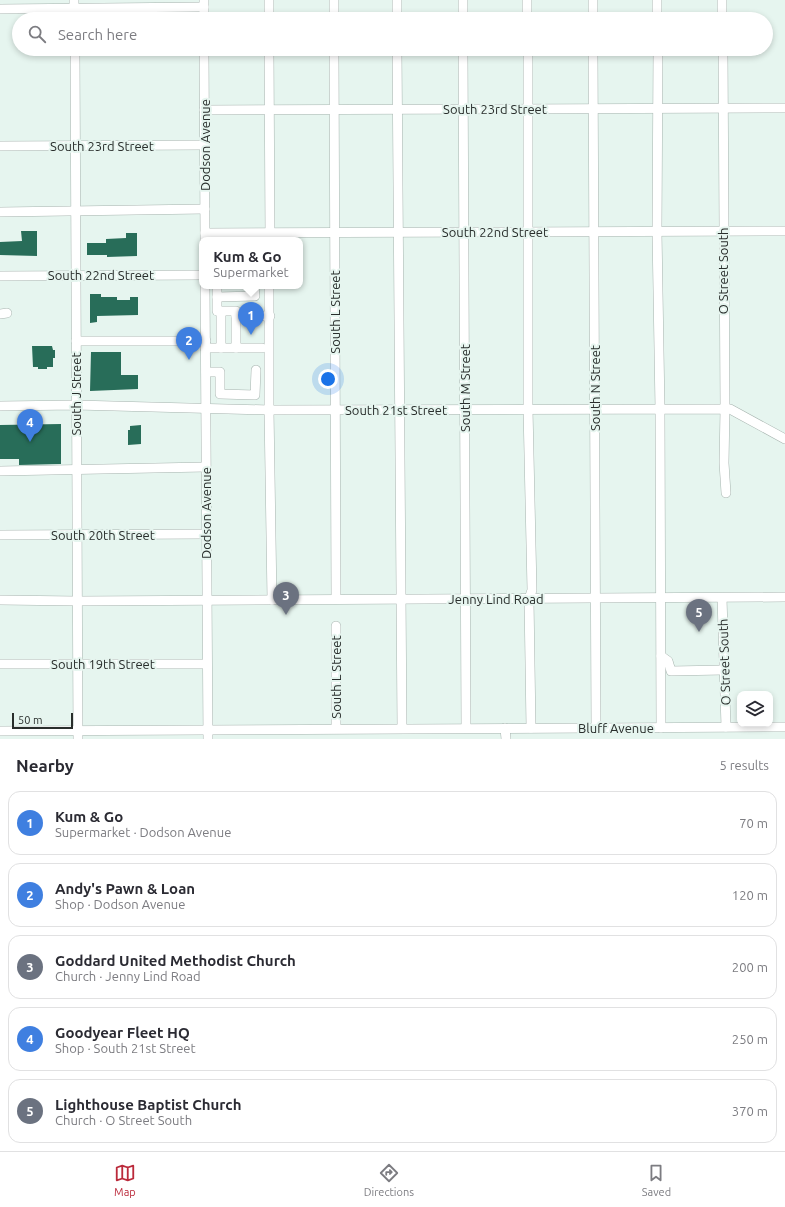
<!DOCTYPE html>
<meta charset="utf-8">
<style>
:root{--surface:#fff;--page:#f2f2f3;--text:#2b2b33;--muted:#7c7c81;--line:#e1e1e2;--accent:#bb2a3b}
body{margin:0;font-family:Ubuntu,sans-serif;background:var(--page);color:var(--text)}
.controls{position:absolute;right:12px;bottom:12px;display:grid;overflow:hidden;border-radius:8px;box-shadow:0 2px 6px #0003}
.controls button{width:36px;height:36px;display:grid;place-items:center;padding:0;border:0;border-bottom:1px solid var(--line);background:var(--surface);color:var(--text);font:20px sans-serif}
.scale{position:absolute;left:12px;bottom:10px;width:61px;box-sizing:border-box;padding-left:4px;border:2px solid #292e2c;border-top:0;font-size:11px;line-height:14px;white-space:nowrap;color:#292e2c;-webkit-text-stroke:3px #e6f5ef;paint-order:stroke}
.you{position:absolute;left:328px;top:379px;width:14px;height:14px;margin:-10px;border:3px solid #fff;border-radius:50%;background:#1a73e8;box-shadow:0 0 0 6px #1a73e833}
.badge{display:grid;place-items:center;width:26px;height:26px;border-radius:50%;background:var(--accent);color:#fff;font-size:13px;font-weight:700}
.pin{position:absolute;translate:-50% -33px;filter:drop-shadow(0 1px 2px #0008)}
.pin::after{content:'';position:absolute;top:21px;width:14px;height:12px;background:inherit;clip-path:polygon(0 0,100% 0,50% 100%)}
.popup{position:absolute;left:199px;top:237px;width:104px;height:52px;box-sizing:border-box;display:grid;place-content:center;border-radius:8px;background:var(--surface);filter:drop-shadow(0 1px 3px #0005);font-size:13px;white-space:nowrap;color:var(--muted)}
.popup b{font-size:15px;color:var(--text)}
.popup::after{content:'';position:absolute;left:50%;top:100%;margin-left:-8px;border:8px solid transparent;border-top-color:var(--surface)}
.list{margin:0;padding:0;list-style:none}
h2{display:flex;justify-content:space-between;align-items:center;height:52px;margin:0;padding:0 16px;font-size:17px}
h2 small{font-size:13px;font-weight:400;color:var(--muted)}
.list li{display:grid;grid-template-columns:26px 1fr auto;gap:12px;align-items:center;box-sizing:border-box;height:64px;margin:0 8px 8px;padding:0 8px;border:1px solid var(--line);border-radius:12px}
.list b{display:block;font-size:15px;white-space:nowrap}
.list p{margin:0;font-size:13px;white-space:nowrap;color:var(--muted)}
.list em{font-size:13px;font-style:normal;color:var(--muted)}
.icon{flex:none;width:22px;height:22px;fill:none;stroke:currentColor;stroke-width:2;stroke-linecap:round;stroke-linejoin:round}
.map{position:relative;flex:none;width:785px;height:739px;overflow:hidden}
.search{position:absolute;background:var(--surface);box-shadow:0 2px 6px #0003;left:12px;right:12px;top:12px;height:44px;display:flex;align-items:center;gap:10px;box-sizing:border-box;padding:0 14px;border-radius:22px;color:var(--muted);font-size:15px}
.sheet{height:412px;background:var(--surface)}
nav{display:flex;justify-content:space-around;align-items:center;box-sizing:border-box;height:56px;border-top:1px solid var(--line);background:var(--surface);font-size:11px;color:var(--muted)}
nav a{display:grid;justify-items:center;gap:2px}
nav .on{color:var(--accent)}
.map>svg:first-child{display:block}
.building{fill:#286d59}
.lines{fill:none;stroke-linecap:round;stroke-linejoin:round}
.minor-casing{stroke:#a7b4af;stroke-width:10}
.minor{stroke:#fff;stroke-width:9}
.labels{text-anchor:middle;stroke-width:4;stroke-linejoin:round;paint-order:stroke}
.street-label{font-size:13px;fill:#292e2c;stroke:#e6f5ef}
</style>
<div class="map">
<svg width="785" height="739" viewBox="0 0 785 739">
<rect width="100%" height="100%" fill="#e6f5ef"/>
<g class="building">
<polygon points="21,231 37,231 37,256 0,255 0,242 22,241"/>
<polygon points="126,233 137,233 137,256 107,257 107,255 87,255 87,243 106,243 106,239 126,238"/>
<polygon points="90,294 101,294 101,297 117,297 117,300 130,300 130,297 138,297 138,315 97,316 97,322 90,323"/>
<polygon points="32,346 52,346 53,350 55,350 55,358 53,358 53,367 47,367 47,369 38,369 38,367 33,367"/>
<polygon points="91,352 121,352 121,375 138,375 138,389 90,391"/>
<polygon points="61,424 61,464 19,465 19,459 0,459 0,425"/>
<polygon points="141,425 141,444 128,445 128,430 130,430 130,426"/>
</g>
<g class="lines">
<defs>
<g id="minor">
<polyline points="74,0 74,19"/>
<polyline points="204,0 204,19"/>
<polyline points="269,0 269,19"/>
<polyline points="397,0 397,19"/>
<polyline points="463,0 463,19"/>
<polyline points="527,0 527,19"/>
<polyline points="593,0 593,19"/>
<polyline points="657,0 657,19"/>
<polyline points="722,0 722,19"/>
<polyline points="0,9 204,7"/>
<polyline points="334,19 334,0"/>
<polyline points="75,49 78,739"/>
<polyline points="204,49 205,240"/>
<polyline points="269,49 270,240"/>
<polyline points="334,49 336,599"/>
<polyline points="397,49 402,728"/>
<polyline points="463,49 466,728"/>
<polyline points="528,49 528,409 532,590 529,599 531,728"/>
<polyline points="593,49 596,728"/>
<polyline points="658,49 657,232 660,409 661,728"/>
<polyline points="723,49 725,409 724,463 726,493"/>
<polyline points="204,110 785,108"/>
<polyline points="0,146 205,145"/>
<polyline points="0,212 205,209"/>
<polyline points="205,233 785,231"/>
<polyline points="0,276 202,275"/>
<polyline points="205,286 208,739"/>
<polyline points="217,286 217,311"/>
<polyline points="269,286 269,410 272,600"/>
<polyline points="217,297 255,296 254,286"/>
<polyline points="0,314 7,313"/>
<polyline points="236,316 270,316"/>
<polyline points="76,341 206,341"/>
<polyline points="205,348 262,348"/>
<polyline points="221,348 221,311 236,311 236,348"/>
<polyline points="206,372 220,372 220,394 255,395 256,370"/>
<polyline points="0,406 76,405 269,410 730,409 785,439"/>
<polyline points="0,471 206,467"/>
<polyline points="0,535 206,534"/>
<polyline points="722,598 726,727"/>
<polyline points="0,600 77,601 785,597"/>
<polyline points="336,626 336,728"/>
<polyline points="661,656 668,661 671,671 724,670"/>
<polyline points="0,664 207,664"/>
<polyline points="505,728 506,739"/>
<polyline points="0,731 785,727"/>
</g>
</defs>
<use href="#minor" class="minor-casing"/>
<use href="#minor" class="minor"/>
</g>
<g class="labels">
<g class="street-label">
<text x="495" y="114">South 23rd Street</text>
<text transform="translate(205 145) rotate(-90)" y="5">Dodson Avenue</text>
<text x="102" y="151">South 23rd Street</text>
<text x="495" y="237">South 22nd Street</text>
<text transform="translate(723 271) rotate(-90)" y="5">O Street South</text>
<text x="101" y="280">South 22nd Street</text>
<text transform="translate(335 312) rotate(-90)" y="5">South L Street</text>
<text transform="translate(465 388) rotate(-90)" y="5">South M Street</text>
<text transform="translate(595 388) rotate(-90)" y="5">South N Street</text>
<text transform="translate(76 394) rotate(-90)" y="5">South J Street</text>
<text x="396" y="415">South 21st Street</text>
<text transform="translate(206 513) rotate(-90)" y="5">Dodson Avenue</text>
<text x="103" y="540">South 20th Street</text>
<text x="496" y="604">Jenny Lind Road</text>
<text transform="translate(724 662) rotate(-92)" y="5">O Street South</text>
<text x="103" y="669">South 19th Street</text>
<text transform="translate(336 677) rotate(-90)" y="5">South L Street</text>
<text x="616" y="733">Bluff Avenue</text>
</g>
</g>
</svg>
<div class="controls">
<button><svg class="icon" aria-label="layers" viewBox="0 0 24 24"><path d="M12 4l9 5-9 5-9-5zM3 14l9 5 9-5"/></svg></button>
</div>
<div class="scale">50 m</div>
<div class="you"></div>
<div class="pin badge" style="left:251px;top:335px;background:#3f7fe0">1</div>
<div class="popup"><b>Kum &amp; Go</b>Supermarket</div>
<div class="pin badge" style="left:189px;top:360px;background:#3f7fe0">2</div>
<div class="pin badge" style="left:286px;top:615px;background:#6b7280">3</div>
<div class="pin badge" style="left:30px;top:442px;background:#3f7fe0">4</div>
<div class="pin badge" style="left:699px;top:632px;background:#6b7280">5</div>
<div class="search"><svg class="icon" aria-label="search" viewBox="0 0 24 24"><circle cx="10" cy="10" r="6"/><path d="M15 15l6 6"/></svg>Search here</div>
</div>
<section class="sheet">
<h2>Nearby<small>5 results</small></h2>
<ul class="list">
<li><span class="badge" style="background:#3f7fe0">1</span><div><b>Kum &amp; Go</b><p>Supermarket · Dodson Avenue</p></div><em>70 m</em></li>
<li><span class="badge" style="background:#3f7fe0">2</span><div><b>Andy's Pawn &amp; Loan</b><p>Shop · Dodson Avenue</p></div><em>120 m</em></li>
<li><span class="badge" style="background:#6b7280">3</span><div><b>Goddard United Methodist Church</b><p>Church · Jenny Lind Road</p></div><em>200 m</em></li>
<li><span class="badge" style="background:#3f7fe0">4</span><div><b>Goodyear Fleet HQ</b><p>Shop · South 21st Street</p></div><em>250 m</em></li>
<li><span class="badge" style="background:#6b7280">5</span><div><b>Lighthouse Baptist Church</b><p>Church · O Street South</p></div><em>370 m</em></li>
</ul>
</section>
<nav>
<a class="on"><svg class="icon" aria-label="map" viewBox="0 0 24 24"><path d="M3 6l6-2 6 2 6-2v14l-6 2-6-2-6 2zM9 4v14M15 6v14"/></svg>Map</a>
<a><svg class="icon" aria-label="directions" viewBox="0 0 24 24"><path d="M12 3l9 9-9 9-9-9zM9 14v-3h6M13 9l2 2-2 2"/></svg>Directions</a>
<a><svg class="icon" aria-label="saved" viewBox="0 0 24 24"><path d="M7 4h10v16l-5-4-5 4z"/></svg>Saved</a>
</nav>
